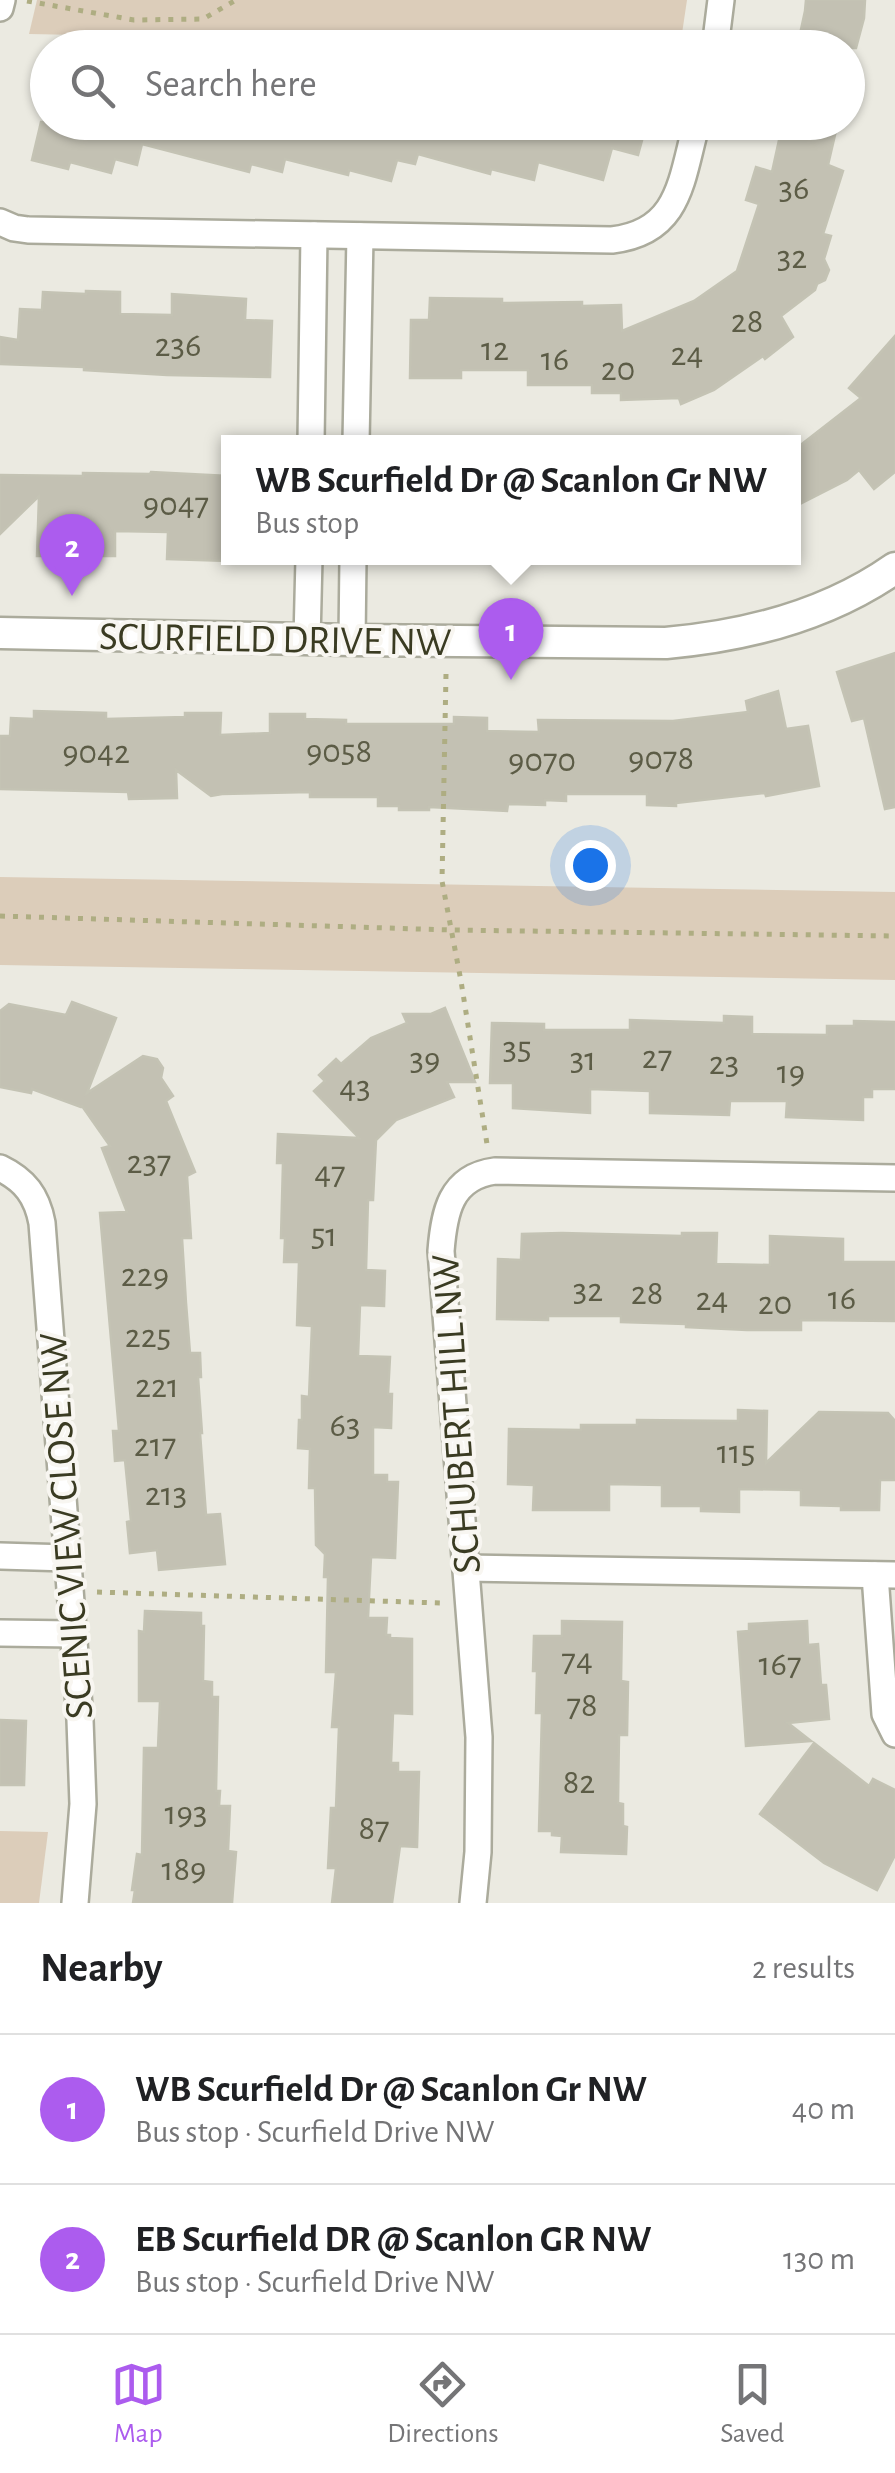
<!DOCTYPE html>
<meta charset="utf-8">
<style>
:root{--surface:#fff;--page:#f2f2f2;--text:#202124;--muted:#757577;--line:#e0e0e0;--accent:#ac5cee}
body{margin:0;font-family:"Alegreya Sans",sans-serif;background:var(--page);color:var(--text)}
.you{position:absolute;left:590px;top:865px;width:35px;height:35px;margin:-25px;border:8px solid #fff;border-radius:50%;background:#1a73e8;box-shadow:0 0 0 15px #1a73e833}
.badge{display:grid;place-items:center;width:65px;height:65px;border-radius:50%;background:var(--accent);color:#fff;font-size:32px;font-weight:700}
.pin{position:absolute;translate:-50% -82px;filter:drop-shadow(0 2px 5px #0008)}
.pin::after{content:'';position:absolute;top:52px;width:35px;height:30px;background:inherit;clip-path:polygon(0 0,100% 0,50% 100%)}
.popup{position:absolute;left:221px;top:435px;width:580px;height:130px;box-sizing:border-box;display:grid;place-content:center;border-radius:0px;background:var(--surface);filter:drop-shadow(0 2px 8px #0005);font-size:32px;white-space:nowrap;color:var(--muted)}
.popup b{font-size:38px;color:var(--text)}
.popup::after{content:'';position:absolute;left:50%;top:100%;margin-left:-20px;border:20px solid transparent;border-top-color:var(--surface)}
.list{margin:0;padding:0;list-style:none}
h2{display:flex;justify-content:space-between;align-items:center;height:130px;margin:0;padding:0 40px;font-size:42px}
h2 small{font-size:32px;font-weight:400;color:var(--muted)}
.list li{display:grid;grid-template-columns:65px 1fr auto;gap:30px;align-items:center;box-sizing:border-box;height:150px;padding:0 40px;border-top:2px solid var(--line)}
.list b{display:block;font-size:38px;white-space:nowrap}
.list p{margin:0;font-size:32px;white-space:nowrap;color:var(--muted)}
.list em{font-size:32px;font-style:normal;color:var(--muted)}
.icon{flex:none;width:55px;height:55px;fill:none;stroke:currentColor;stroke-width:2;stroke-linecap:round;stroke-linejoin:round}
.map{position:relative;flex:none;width:895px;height:1903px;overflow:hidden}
.search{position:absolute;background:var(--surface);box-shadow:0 2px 8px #0004;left:30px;right:30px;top:30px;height:110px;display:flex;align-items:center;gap:25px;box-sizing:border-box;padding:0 35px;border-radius:55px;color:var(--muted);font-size:38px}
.sheet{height:430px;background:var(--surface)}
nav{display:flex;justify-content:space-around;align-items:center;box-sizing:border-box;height:140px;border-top:2px solid var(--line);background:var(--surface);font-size:28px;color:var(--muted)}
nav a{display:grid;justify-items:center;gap:5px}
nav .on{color:var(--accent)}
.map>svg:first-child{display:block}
.green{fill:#dccdba}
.building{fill:#c3c1b3;stroke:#c4c3b4;stroke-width:2.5}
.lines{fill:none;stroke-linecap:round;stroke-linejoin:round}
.minor-casing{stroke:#abab9c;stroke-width:30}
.tertiary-casing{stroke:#abab9c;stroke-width:35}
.path{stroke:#aead82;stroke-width:5;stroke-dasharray:5 8;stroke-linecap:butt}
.minor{stroke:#fff;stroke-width:25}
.tertiary{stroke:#fff;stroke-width:30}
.labels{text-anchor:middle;stroke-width:8;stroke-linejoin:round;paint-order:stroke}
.number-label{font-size:35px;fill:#5c5c46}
.street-label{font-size:40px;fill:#3a3b22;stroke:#f8f6f1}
</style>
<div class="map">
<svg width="895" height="1903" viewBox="0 0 895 1903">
<rect width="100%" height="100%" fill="#ebeae1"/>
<g class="green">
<polygon points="37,0 687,0 680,47 29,34"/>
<polygon points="0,877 895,892 895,980 0,965"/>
<polygon points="0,1831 48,1832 39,1903 0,1903"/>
</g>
<g class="building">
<polygon points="806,0 865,0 864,18 856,48 797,48 805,11"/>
<polygon points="41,122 647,122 638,155 612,148 603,180 538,162 534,180 491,169 490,174 418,154 415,164 397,160 391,181 349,170 348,175 285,159 282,172 251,164 249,172 142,144 137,165 115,159 111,173 70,162 68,169 32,160"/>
<polygon points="783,122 838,122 828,165 843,171 823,234 831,236 824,259 829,270 825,280 817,284 815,290 781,316 793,337 765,359 763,356 714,390 681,404 679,398 621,400 621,393 592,393 592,385 528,385 528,370 461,370 461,378 410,378 411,320 429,320 430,298 502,299 502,303 582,302 582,306 621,305 622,331 694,301 737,271 759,204 746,200 756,167 772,172"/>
<polygon points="86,291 120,292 120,314 172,315 172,294 246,299 245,320 272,321 270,377 167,375 84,370 84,367 0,364 0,337 18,340 20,309 42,310 43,292 86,294"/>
<polygon points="895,336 895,472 874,489 859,470 847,480 794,507 794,450 861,398 849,388"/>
<polygon points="151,472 228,476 228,561 167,559 168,532 115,531 115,556 37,556 39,496 0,534 0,475 83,476 83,473 150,474"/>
<polygon points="895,653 895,807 885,809 864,718 852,721 837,672"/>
<polygon points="778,691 786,729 808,726 819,786 766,796 765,793 676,803 676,806 647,805 647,794 566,794 566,801 545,800 545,805 508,804 507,811 429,807 429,810 399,810 399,806 378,806 378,797 310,797 310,792 222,794 211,796 176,770 177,798 129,799 128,792 0,789 0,736 10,736 11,718 34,719 34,711 106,713 106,719 185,717 185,713 221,713 220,735 270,733 270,714 305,714 305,719 346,720 346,724 454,724 454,717 487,718 487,731 539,732 538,720 673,721 748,712 746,701"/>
<polygon points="72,1002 116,1018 87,1093 143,1056 157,1059 163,1068 161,1078 173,1096 166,1101 195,1172 187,1176 191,1238 182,1238 186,1303 190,1353 200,1353 201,1377 198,1377 202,1433 200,1433 206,1515 220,1514 225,1564 159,1570 157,1550 130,1553 127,1522 131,1521 125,1460 115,1461 113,1431 119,1431 100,1213 127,1212 102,1148 110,1146 82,1106 81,1107 32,1089 31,1093 0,1087 0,1011 9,1004 66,1015"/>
<polygon points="445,1008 475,1082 447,1082 454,1097 396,1120 376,1140 373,1200 368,1200 366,1270 385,1271 384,1306 360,1305 358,1356 390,1357 388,1394 392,1394 391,1428 373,1427 373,1475 387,1475 387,1482 398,1482 395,1558 371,1557 368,1618 387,1618 386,1635 390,1635 390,1638 412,1639 412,1714 393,1713 391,1763 398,1763 398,1772 419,1772 417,1847 400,1846 392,1903 332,1903 336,1868 328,1868 331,1808 336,1808 339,1727 332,1727 336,1672 326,1672 328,1577 324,1577 325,1554 316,1545 315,1488 309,1488 310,1449 298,1448 299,1420 302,1420 302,1396 309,1397 312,1326 297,1325 299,1262 284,1262 285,1238 281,1238 283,1163 277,1163 278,1134 359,1138 314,1091 325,1081 319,1075 336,1059 341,1064 371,1038 407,1023 403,1014 431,1014"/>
<polygon points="724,1016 752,1017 752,1034 827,1035 827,1026 854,1026 854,1021 895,1022 895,1089 872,1089 872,1097 863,1097 863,1120 786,1117 787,1101 730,1101 729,1115 650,1113 650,1091 590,1089 590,1113 513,1108 513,1083 490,1083 492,1023 544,1024 544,1030 630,1030 630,1020 724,1023"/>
<polygon points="562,1233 682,1236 682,1233 717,1233 716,1264 770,1265 770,1236 843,1239 843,1262 895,1262 895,1321 801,1320 801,1330 747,1330 686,1327 686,1324 621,1322 621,1316 548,1316 548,1320 497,1319 498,1259 521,1260 522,1234"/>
<polygon points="738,1410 767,1411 766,1463 819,1412 888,1413 895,1421 895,1480 880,1480 879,1510 841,1510 841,1506 801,1505 801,1490 739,1489 739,1512 701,1511 701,1506 662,1506 662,1485 609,1484 609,1510 533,1510 534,1485 508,1484 509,1429 581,1430 581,1425 637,1425 637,1420 738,1421"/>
<polygon points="145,1611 201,1613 201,1626 204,1626 203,1681 212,1682 212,1697 218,1697 216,1791 220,1791 219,1806 230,1806 228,1851 236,1852 232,1903 133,1903 135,1890 132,1890 137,1854 142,1855 144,1748 158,1748 160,1701 139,1701 139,1631 144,1632"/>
<polygon points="562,1621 622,1622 621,1681 628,1682 627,1735 619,1735 618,1803 623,1804 623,1826 627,1827 626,1854 561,1852 562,1836 552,1835 552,1831 539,1831 542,1713 536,1713 537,1671 533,1671 534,1636 562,1636"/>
<polygon points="807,1621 808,1645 818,1644 821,1685 826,1685 829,1719 788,1723 811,1741 746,1746 738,1632 749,1631 749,1624"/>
<polygon points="0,1720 26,1721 24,1785 0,1785"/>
<polygon points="814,1743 869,1786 873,1779 895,1790 895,1855 877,1890 824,1863 760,1814"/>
</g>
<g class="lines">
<defs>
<g id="minor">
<polyline points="0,8 2,0"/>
<polyline points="715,48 721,0"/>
<path d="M0,222L14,228L28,230L612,240C681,232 681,179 697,122"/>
<polyline points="311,442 314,235"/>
<polyline points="356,442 360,236"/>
<polyline points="307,640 309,558"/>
<polyline points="352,640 353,558"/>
<path d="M0,1168C25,1180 37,1196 42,1223L80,1720L83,1804L75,1903"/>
<polyline points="0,1556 68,1558"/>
<polyline points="466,1568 895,1575"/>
<polyline points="875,1575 885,1714 895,1734"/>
<polyline points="0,1633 73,1634"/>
<path d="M473,1903L478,1852L479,1737L441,1251C444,1213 450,1177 495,1171L895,1178"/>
</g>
<path id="tertiary" d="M0,633L352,640L666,643C746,636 828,615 895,568"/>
</defs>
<use href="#minor" class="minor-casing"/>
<use href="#tertiary" class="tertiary-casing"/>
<g class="path">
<polyline points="27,1 134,20 203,19 236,0"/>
<polyline points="446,674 442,881 461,981 487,1144"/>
<polyline points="0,916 452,930 895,936"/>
<polyline points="97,1592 441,1603"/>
</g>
<use href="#minor" class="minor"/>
<use href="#tertiary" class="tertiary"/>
</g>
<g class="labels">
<g class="number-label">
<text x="794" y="199">36</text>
<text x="792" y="268">32</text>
<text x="747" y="332">28</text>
<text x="178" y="356">236</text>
<text x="495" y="360">12</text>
<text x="687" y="365">24</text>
<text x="555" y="370">16</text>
<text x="618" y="380">20</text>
<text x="176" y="515">9047</text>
<text x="339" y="762">9058</text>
<text x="96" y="763">9042</text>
<text x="661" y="769">9078</text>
<text x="542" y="771">9070</text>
<text x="517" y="1059">35</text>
<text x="657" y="1068">27</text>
<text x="425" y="1070">39</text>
<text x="583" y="1070">31</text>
<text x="724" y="1074">23</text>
<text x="791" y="1083">19</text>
<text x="355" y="1098">43</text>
<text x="149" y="1173">237</text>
<text x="330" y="1184">47</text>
<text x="324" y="1246">51</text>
<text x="145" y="1286">229</text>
<text x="588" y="1301">32</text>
<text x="647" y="1304">28</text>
<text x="842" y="1309">16</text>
<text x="712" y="1310">24</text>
<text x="775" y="1314">20</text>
<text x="148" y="1347">225</text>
<text x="157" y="1397">221</text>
<text x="345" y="1436">63</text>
<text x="155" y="1456">217</text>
<text x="736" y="1463">115</text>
<text x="166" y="1505">213</text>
<text x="577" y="1671">74</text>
<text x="780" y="1675">167</text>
<text x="582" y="1716">78</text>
<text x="579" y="1793">82</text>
<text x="186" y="1824">193</text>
<text x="374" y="1839">87</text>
<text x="184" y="1880">189</text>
</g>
<g class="street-label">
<text transform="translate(275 638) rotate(1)" y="14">SCURFIELD DRIVE NW</text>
<text transform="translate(455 1414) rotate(-94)" y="14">SCHUBERT HILL NW</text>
<text transform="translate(65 1526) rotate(-94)" y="14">SCENIC VIEW CLOSE NW</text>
</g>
</g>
</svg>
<div class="you"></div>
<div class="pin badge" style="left:511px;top:680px">1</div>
<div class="popup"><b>WB Scurfield Dr @ Scanlon Gr NW</b>Bus stop</div>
<div class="pin badge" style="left:72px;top:596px">2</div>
<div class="search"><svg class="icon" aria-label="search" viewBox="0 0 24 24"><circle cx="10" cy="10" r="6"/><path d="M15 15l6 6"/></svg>Search here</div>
</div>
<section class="sheet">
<h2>Nearby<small>2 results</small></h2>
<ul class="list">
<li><span class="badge">1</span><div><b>WB Scurfield Dr @ Scanlon Gr NW</b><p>Bus stop · Scurfield Drive NW</p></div><em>40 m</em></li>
<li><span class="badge">2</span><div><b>EB Scurfield DR @ Scanlon GR NW</b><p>Bus stop · Scurfield Drive NW</p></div><em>130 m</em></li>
</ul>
</section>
<nav>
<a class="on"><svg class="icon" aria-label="map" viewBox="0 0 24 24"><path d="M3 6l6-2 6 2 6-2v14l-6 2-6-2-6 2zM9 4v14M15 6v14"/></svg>Map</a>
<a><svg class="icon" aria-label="directions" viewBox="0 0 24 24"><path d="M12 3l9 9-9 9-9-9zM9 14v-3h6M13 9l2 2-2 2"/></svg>Directions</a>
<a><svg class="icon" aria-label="saved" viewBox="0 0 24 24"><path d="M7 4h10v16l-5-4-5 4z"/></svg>Saved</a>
</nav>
